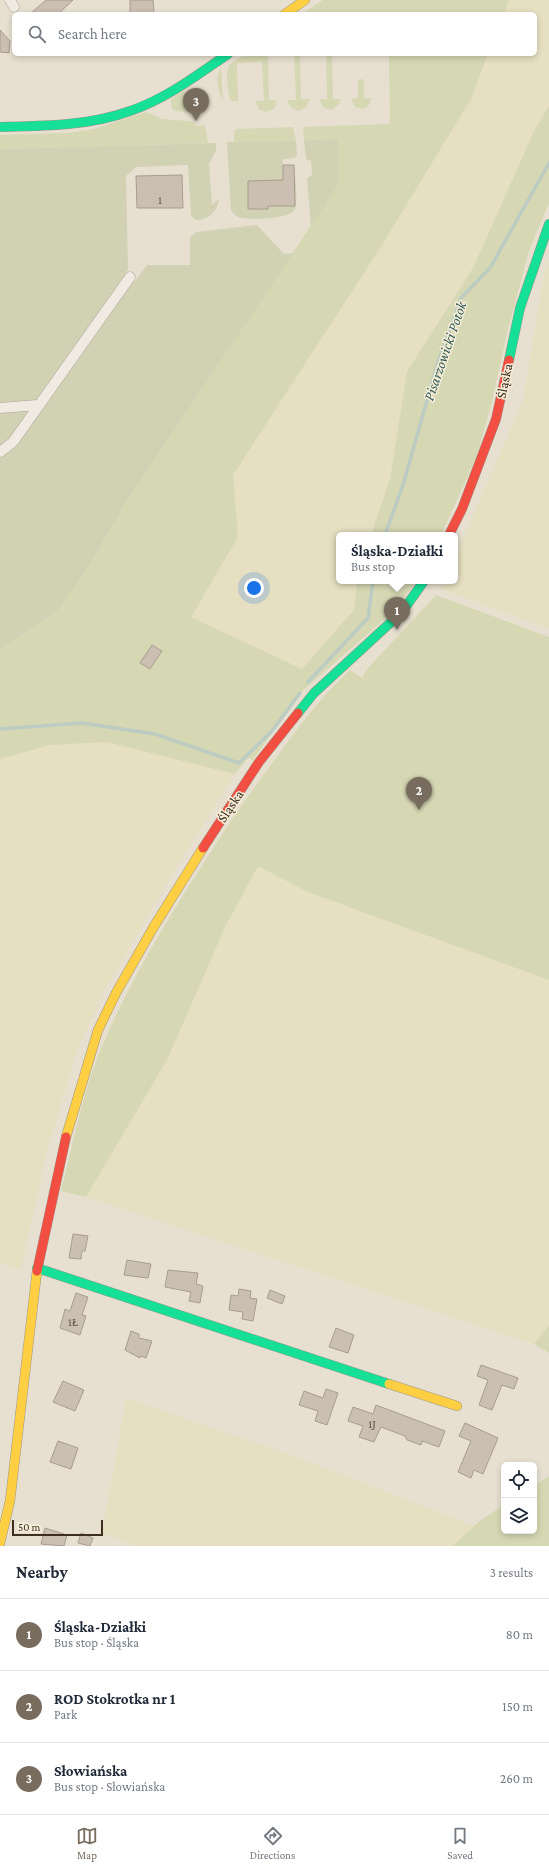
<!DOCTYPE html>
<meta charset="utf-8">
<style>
:root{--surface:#fff;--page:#f6f6f7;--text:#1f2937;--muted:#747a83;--line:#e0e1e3;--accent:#786c5e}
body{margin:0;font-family:"Crimson Pro",serif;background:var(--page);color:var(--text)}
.controls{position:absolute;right:12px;bottom:12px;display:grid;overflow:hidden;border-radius:6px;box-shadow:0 2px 6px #0003}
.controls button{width:36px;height:36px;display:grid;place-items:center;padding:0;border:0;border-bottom:1px solid var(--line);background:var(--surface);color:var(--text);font:20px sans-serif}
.scale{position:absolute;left:12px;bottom:10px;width:91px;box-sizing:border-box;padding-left:4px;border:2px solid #3d2e20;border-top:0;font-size:11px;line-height:14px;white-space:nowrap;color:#3d2e20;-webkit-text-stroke:3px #f7eed8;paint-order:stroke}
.you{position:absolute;left:254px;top:588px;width:14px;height:14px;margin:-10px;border:3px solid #fff;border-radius:50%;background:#1a73e8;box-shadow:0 0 0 6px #1a73e833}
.badge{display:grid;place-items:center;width:26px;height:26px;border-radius:50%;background:var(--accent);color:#fff;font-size:13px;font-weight:700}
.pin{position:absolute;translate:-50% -33px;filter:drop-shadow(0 1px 2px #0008)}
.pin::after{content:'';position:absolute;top:21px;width:14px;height:12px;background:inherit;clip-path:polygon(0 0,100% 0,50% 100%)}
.popup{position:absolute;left:336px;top:532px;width:122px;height:52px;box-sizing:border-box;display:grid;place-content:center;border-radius:6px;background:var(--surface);filter:drop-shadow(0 1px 3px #0005);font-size:13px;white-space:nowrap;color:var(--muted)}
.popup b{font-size:15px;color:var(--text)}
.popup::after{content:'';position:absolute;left:50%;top:100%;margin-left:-8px;border:8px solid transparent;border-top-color:var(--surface)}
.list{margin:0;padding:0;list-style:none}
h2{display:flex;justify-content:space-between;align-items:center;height:52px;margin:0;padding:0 16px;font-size:17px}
h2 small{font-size:13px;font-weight:400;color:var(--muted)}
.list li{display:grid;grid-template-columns:26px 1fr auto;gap:12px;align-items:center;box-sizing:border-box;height:72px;padding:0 16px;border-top:1px solid var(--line)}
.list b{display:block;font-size:15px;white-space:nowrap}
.list p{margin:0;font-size:13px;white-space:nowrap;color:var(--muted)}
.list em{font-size:13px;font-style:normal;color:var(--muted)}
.icon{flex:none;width:22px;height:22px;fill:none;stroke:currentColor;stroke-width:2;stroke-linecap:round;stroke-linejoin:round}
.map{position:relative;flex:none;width:549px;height:1546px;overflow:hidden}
.search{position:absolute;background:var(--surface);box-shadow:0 2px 6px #0003;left:12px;right:12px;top:12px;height:44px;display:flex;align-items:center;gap:10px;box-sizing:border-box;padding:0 14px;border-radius:6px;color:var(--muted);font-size:15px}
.sheet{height:268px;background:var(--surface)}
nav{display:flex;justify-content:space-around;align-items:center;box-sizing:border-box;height:56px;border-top:1px solid var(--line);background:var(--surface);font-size:11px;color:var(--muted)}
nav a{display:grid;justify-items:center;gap:2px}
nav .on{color:var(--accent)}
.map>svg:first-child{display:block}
.farmland{fill:#e6dfc2}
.green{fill:#d6d7b3}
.cemetery{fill:#d1d1b3}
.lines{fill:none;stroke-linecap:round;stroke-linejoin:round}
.stream{stroke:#bcccc2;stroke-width:3.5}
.building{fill:#cbbfb2;stroke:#a89c90}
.street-casing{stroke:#ada599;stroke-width:11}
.fast-casing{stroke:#9c958a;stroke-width:10}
.slow-casing{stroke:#9c958a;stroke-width:10}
.jam-casing{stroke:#9c958a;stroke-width:10}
.street{stroke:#efebe3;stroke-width:10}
.fast{stroke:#16e098;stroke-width:9}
.slow{stroke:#ffcf43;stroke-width:9}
.jam{stroke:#f24e42;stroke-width:9}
.labels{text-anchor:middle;stroke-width:3;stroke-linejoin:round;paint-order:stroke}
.number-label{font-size:12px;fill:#605244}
.street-label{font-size:14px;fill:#3d2e20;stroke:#f7eed8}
.water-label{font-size:15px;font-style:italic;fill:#2f5d5a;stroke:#f7eed8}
</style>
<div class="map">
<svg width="549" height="1546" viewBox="0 0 549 1546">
<rect width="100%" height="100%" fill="#e7e0d1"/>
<g class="farmland">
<polygon points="509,0 549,0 549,106 534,131 474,266 407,372 390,479 371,535 339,535 339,581 357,581 354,610 302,669 191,617 238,537 232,475 382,245 471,99 488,54 535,54 535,14 504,14"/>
<polygon points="549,260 549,629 441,589 445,581 455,581 455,557 523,400 544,273"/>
<polygon points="107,742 235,774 172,875 104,992 77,1051 47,1152 21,1270 0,1263 0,759 50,745"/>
<polygon points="258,866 308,892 549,980 549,1325 534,1344 86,1197 168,1058 225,927"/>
<polygon points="126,1398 294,1456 475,1526 452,1546 136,1546 102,1533"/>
</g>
<g class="green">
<polygon points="323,0 509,0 504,14 302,14"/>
<path d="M245,54H268L269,100H277L274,109L266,112L259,110L255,101H264L262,62L237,63L238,101H231C228,95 225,71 229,66C233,61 240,58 245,54Z"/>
<polygon points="294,54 300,54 301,99 310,99 306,107 299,111 291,108 287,100 296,100"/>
<polygon points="326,54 332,54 333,99 341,99 337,106 331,110 323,107 319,99 327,99"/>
<polygon points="389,54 488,54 471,99 382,245 233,475 238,537 191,617 302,669 354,610 357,581 417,581 393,612 300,693 253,760 248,758 235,774 107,742 50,745 0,759 0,648 90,564 128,499 338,185 338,139 304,140 303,127 390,124"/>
<path d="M221,67L223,102C218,87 214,82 221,67Z"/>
<polygon points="361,79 364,80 364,98 372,98 369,105 363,109 355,107 351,99 358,98 358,80"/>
<path d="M184,91L187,96C199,88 204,90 206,105C199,112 182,113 173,110L171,104V99Z"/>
<polygon points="549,106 549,203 529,251 507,333 491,406 476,458 441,535 371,535 390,479 407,372 474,266 534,131"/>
<polygon points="146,112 162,119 189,121 195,124 196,126 205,125 208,143 0,149 0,135 68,133 94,129"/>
<polygon points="293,127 296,141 234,142 234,131 237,129"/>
<path d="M436,595L549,637V980L308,892L258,866L225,927L168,1058L86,1197L61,1191C73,1144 82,1095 100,1051C130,979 172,912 214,847C235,814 258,782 281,751C302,722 324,694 350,670L362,678L367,669Z"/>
<polygon points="549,1325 549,1353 534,1344"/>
<polygon points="549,1476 549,1546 452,1546 481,1520 504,1505 504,1531 534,1531 534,1486"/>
</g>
<g class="cemetery">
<polygon points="338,139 338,185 311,226 307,179 312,175 311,161 306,159 304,140"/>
<path d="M296,141L297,155L295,158L283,159V165H294C295,175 298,201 295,209C291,220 248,220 238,217C235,215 233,213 231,210L227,142Z"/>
<path d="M216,143V151L209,164L212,205L219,199C217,212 209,220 195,220L191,215L188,165L136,167L126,176L128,270L125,274L135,281L147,265H190V237L197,232L257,225L284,254L293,253L128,499L90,564L57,611L0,649V149Z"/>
</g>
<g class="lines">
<g class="stream">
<polyline points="385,535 403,485 437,365 461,298 490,268 549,163"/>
<polyline points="308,682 368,618 373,581"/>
<polyline points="0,729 82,723 155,734 239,763 272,731 300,693"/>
</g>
</g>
<g class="building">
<polygon points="46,0 73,0 58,14 30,14"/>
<polygon points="130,0 153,0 154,13 130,14"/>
<polygon points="0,30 10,41 9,53 0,52"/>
<polygon points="283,165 294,165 295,206 268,206 268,209 248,209 248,181 283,180"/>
<polygon points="182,175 183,208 137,208 136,176"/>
<polygon points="152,645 162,651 150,669 140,663"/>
<polygon points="73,1234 88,1236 85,1251 82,1251 81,1259 69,1258"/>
<polygon points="127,1260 151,1264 148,1278 124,1275"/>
<polygon points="168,1270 198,1273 196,1284 203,1286 200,1303 189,1301 191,1292 165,1287"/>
<polygon points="239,1289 251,1291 250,1298 257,1299 253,1321 242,1319 243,1312 229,1310 231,1295 238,1296"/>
<polygon points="270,1290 285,1296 282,1304 267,1298"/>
<polygon points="76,1293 88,1297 82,1315 86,1316 80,1335 60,1328 65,1309 70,1311"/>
<polygon points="336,1328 354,1335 348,1353 329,1347"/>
<polygon points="131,1331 139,1334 139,1338 152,1341 146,1358 141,1356 140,1358 125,1350"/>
<polygon points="481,1365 518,1378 514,1389 502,1385 492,1410 479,1405 488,1380 477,1376"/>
<polygon points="63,1381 84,1390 75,1411 53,1402"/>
<polygon points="326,1389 338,1393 327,1425 315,1421 318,1411 299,1405 304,1391 323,1398"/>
<polygon points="376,1405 445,1431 439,1447 422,1441 421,1445 407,1440 405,1436 381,1427 374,1442 359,1437 363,1426 348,1421 353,1407 373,1414"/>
<polygon points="465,1423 498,1438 483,1474 474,1470 471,1478 458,1472 471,1441 459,1436"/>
<polygon points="58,1441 78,1448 71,1469 50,1462"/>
<polygon points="45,1528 67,1535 64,1546 41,1544"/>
<polygon points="81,1533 93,1538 90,1546 78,1543"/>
</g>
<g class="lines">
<defs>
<g id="street">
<polyline points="10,0 14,7"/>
<polyline points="0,408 38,405"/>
<polyline points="0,452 13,442 130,277"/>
</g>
<g id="fast">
<path d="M0,127C44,126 89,126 130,111C166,99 197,75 228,54"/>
<polyline points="509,360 520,308 549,224"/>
<polyline points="298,713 314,693 402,612 424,581"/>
<polyline points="37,1268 389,1384"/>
</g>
<g id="slow">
<polyline points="285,14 305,0"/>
<polyline points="66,1137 98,1030 116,993 153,928 203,848"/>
<polyline points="389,1384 457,1406"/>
<polyline points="0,1543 10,1501 37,1271"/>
</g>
<g id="jam">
<polyline points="449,535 462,509 496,419 509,360"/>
<polyline points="203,848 259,762 298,713"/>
<polyline points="37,1271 66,1137"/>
</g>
</defs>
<use href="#street" class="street-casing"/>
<use href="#fast" class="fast-casing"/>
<use href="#slow" class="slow-casing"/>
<use href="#jam" class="jam-casing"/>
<use href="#street" class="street"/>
<use href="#fast" class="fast"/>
<use href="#slow" class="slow"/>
<use href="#jam" class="jam"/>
</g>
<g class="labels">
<g class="number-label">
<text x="160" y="204">1</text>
<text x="73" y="1326">1Ł</text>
<text x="372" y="1428">1J</text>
</g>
<g class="street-label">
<text transform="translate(504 381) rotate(-78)" y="5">Śląska</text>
<text transform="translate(230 806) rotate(-56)" y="5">Śląska</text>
</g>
<g class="water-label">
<text transform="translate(445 351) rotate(-71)" y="5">Pisarzowicki Potok</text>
</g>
</g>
</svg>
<div class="controls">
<button><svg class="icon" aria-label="locate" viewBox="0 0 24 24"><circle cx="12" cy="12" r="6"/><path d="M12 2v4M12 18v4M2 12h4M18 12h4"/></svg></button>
<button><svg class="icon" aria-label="layers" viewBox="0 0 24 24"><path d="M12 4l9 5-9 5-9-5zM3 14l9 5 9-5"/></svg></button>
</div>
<div class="scale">50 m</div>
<div class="you"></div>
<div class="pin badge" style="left:397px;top:630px">1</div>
<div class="popup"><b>Śląska-Działki</b>Bus stop</div>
<div class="pin badge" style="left:419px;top:810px">2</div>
<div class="pin badge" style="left:196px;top:121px">3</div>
<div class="search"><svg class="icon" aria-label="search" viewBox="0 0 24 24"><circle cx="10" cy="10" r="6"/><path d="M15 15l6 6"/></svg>Search here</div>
</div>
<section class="sheet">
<h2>Nearby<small>3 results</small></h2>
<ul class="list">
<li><span class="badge">1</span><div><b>Śląska-Działki</b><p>Bus stop · Śląska</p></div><em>80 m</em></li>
<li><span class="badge">2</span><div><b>ROD Stokrotka nr 1</b><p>Park</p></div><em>150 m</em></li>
<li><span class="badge">3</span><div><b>Słowiańska</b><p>Bus stop · Słowiańska</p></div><em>260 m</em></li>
</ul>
</section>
<nav>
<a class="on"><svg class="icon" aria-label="map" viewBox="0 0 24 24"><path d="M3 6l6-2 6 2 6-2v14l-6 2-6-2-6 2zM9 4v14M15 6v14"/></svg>Map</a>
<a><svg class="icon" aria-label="directions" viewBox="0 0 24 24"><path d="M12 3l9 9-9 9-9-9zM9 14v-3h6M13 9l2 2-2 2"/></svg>Directions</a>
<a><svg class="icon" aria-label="saved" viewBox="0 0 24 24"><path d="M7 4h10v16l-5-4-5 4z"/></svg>Saved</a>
</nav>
